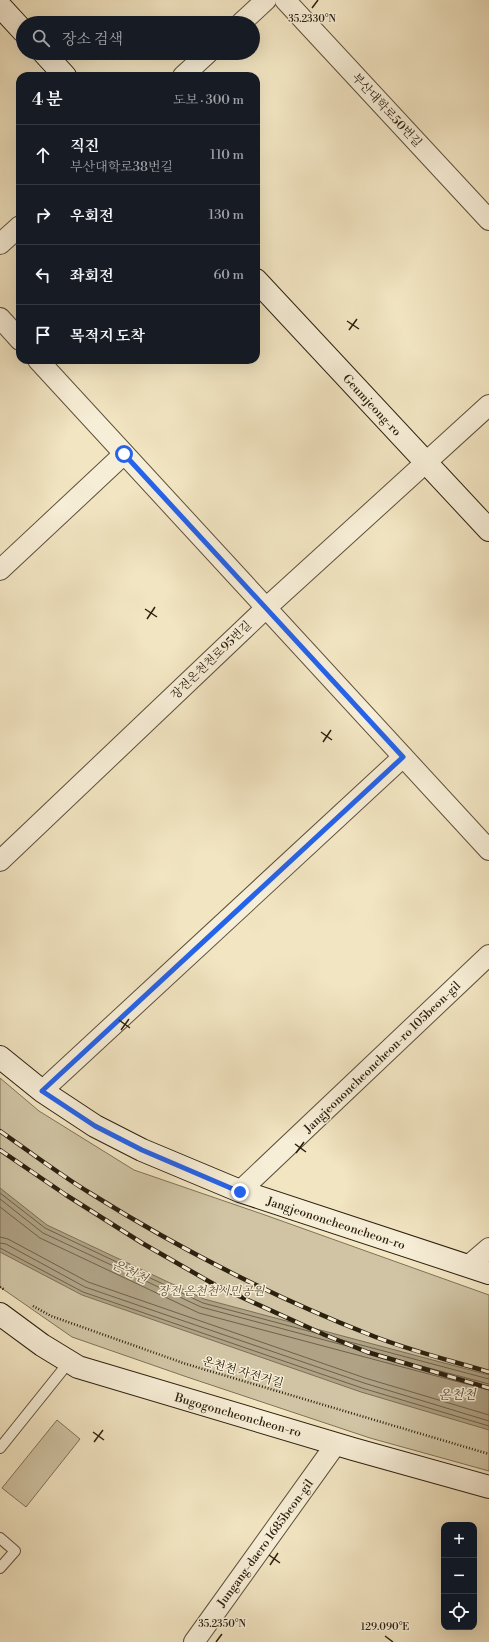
<!DOCTYPE html>
<html lang="ko">
<meta charset="utf-8">
<style>
:root{--surface:#171b24;--page:#242831;--text:#f1f3f6;--muted:#9ea1a6;--line:#363941}
body{margin:0;font-family:"Libre Bodoni","Noto Serif KR",serif;background:var(--page);color:var(--text)}
.controls{position:absolute;right:12px;bottom:12px;display:grid;overflow:hidden;border-radius:8px;box-shadow:0 4px 16px #0002}
.controls button{width:36px;height:36px;display:grid;place-items:center;padding:0;border:0;border-bottom:1px solid var(--line);background:var(--surface);color:var(--text);font:20px sans-serif}
.stop{position:absolute;width:12px;height:12px;margin:-9px;border:3px solid #2563eb;border-radius:50%;background:#fff}
.stop.end{background:#2563eb;border-color:#fff;box-shadow:0 1px 4px #0008}
.list{margin:0;padding:0;list-style:none}
h2{display:flex;justify-content:space-between;align-items:center;height:52px;margin:0;padding:0 16px;font-size:17px}
h2 small{font-size:13px;font-weight:400;color:var(--muted)}
.list li{display:grid;grid-template-columns:26px 1fr auto;gap:12px;align-items:center;box-sizing:border-box;height:60px;padding:0 16px;border-top:1px solid var(--line)}
.list b{display:block;font-size:15px;white-space:nowrap}
.list p{margin:0;font-size:13px;white-space:nowrap;color:var(--muted)}
.list em{font-size:13px;font-style:normal;color:var(--muted)}
.icon{flex:none;width:22px;height:22px;fill:none;stroke:currentColor;stroke-width:2;stroke-linecap:round;stroke-linejoin:round}
.map{position:relative;flex:none;width:489px;height:1642px;overflow:hidden}
.search{position:absolute;background:var(--surface);box-shadow:0 4px 16px #0002;left:16px;top:16px;width:244px;height:44px;display:flex;align-items:center;gap:10px;box-sizing:border-box;padding:0 14px;border-radius:22px;color:var(--muted);font-size:15px}
.panel{position:absolute;background:var(--surface);box-shadow:0 4px 16px #0002;left:16px;top:72px;width:244px;height:292px;border-radius:12px}
.map>svg:first-child{display:block}
.green{fill:#d0c4a4;stroke:#7e725a}
.water{fill:#afa285;stroke:#7b6e56}
.lines{fill:none;stroke-linecap:round;stroke-linejoin:round}
.shore{stroke:#6e614a;stroke-width:1}
.lane-casing{stroke:#5e513c;stroke-width:12}
.street-casing{stroke:#5e513c;stroke-width:22}
.secondary-casing{stroke:#2c200f;stroke-width:24}
.path{stroke:#2c200f;stroke-width:2.5;stroke-dasharray:1 2;stroke-linecap:butt}
.lane{stroke:#f7eed7;stroke-width:10}
.street{stroke:#f7eed7;stroke-width:20}
.secondary{stroke:#f7eed7;stroke-width:22}
.rail-casing{stroke:#2c200f;stroke-width:4.5}
.rail{stroke:#f7eed7;stroke-width:3;stroke-dasharray:9;stroke-linecap:butt}
.route{stroke:#2563eb;stroke-width:5}
.ticks{fill:none;stroke:#2c200f;stroke-width:1.5}
.labels{text-anchor:middle;stroke-width:3;stroke-linejoin:round;paint-order:stroke}
.street-label{font-size:12px;fill:#2c200f;stroke:#f7eed7}
.park-label{font-size:12px;font-style:italic;fill:#5d513c;stroke:#f7eed7}
.water-label{font-size:13px;font-style:italic;fill:#5a4e38;stroke:#f7eed7}
.ticks-label{font-size:10px;text-anchor:middle;fill:#2c200f;stroke:#f7eed7;stroke-width:3;stroke-linejoin:round;paint-order:stroke}
</style>
<div class="map">
<svg width="489" height="1642" viewBox="0 0 489 1642">
<rect width="100%" height="100%" fill="#f2e5c2"/>
<filter id="stains"><feTurbulence type="fractalNoise" baseFrequency=".005" numOctaves="4"/><feColorMatrix values="0 0 0 0 .2 0 0 0 0 .09 0 0 0 0 .02 0 0 0 .5 -.17"/></filter>
<radialGradient id="worn" r=".72"><stop offset=".6" stop-color="#630" stop-opacity="0"/><stop offset="1" stop-color="#630" stop-opacity=".3"/></radialGradient>
<g class="green">
<polygon points="0,1078 39,1111 134,1170 265,1215 489,1295 489,1471 370,1438 187,1377 72,1337 0,1287"/>
<polygon points="57,1420 80,1439 26,1507 2,1488"/>
</g>
<polygon class="water" points="0,1188 47,1225 204,1299 489,1375 489,1430 361,1392 82,1295 0,1252"/>
<g class="lines">
<g class="shore">
<polyline points="0,1193 45,1228 203,1303 489,1379"/>
<polyline points="0,1199 43,1233 201,1307 489,1384"/>
<polyline points="0,1207 40,1238 199,1313 489,1390"/>
<polyline points="0,1237 8,1239 88,1282 365,1378 489,1415"/>
<polyline points="0,1243 6,1244 85,1287 364,1383 489,1421"/>
<polyline points="0,1248 83,1292 362,1388 489,1426"/>
</g>
<defs>
<g id="lane">
<polyline points="0,1448 69,1362"/>
<polyline points="0,1538 15,1551 0,1568"/>
</g>
<g id="street">
<polyline points="285,0 489,220"/>
<polyline points="241,23 266,0"/>
<polyline points="183,76 208,53"/>
<polyline points="0,244 20,226"/>
<polyline points="0,318 20,340"/>
<polyline points="38,360 489,850"/>
<polyline points="0,570 124,454"/>
<polyline points="0,861 266,608 489,405"/>
<polyline points="42,1091 403,757"/>
<polyline points="240,1191 489,955"/>
<polyline points="468,1266 489,1248"/>
<polyline points="194,1642 336,1444"/>
</g>
<g id="secondary">
<polyline points="0,6 23,31"/>
<polyline points="44,53 65,76"/>
<polyline points="256,280 489,530"/>
<polyline points="0,1057 42,1091 95,1126 142,1150 240,1191 489,1273"/>
<polyline points="0,1314 42,1345 78,1367 353,1449 489,1487"/>
</g>
</defs>
<use href="#lane" class="lane-casing"/>
<use href="#street" class="street-casing"/>
<use href="#secondary" class="secondary-casing"/>
<g class="path">
<polyline points="0,1287 5,1290"/>
<polyline points="33,1306 51,1316 186,1364 489,1454"/>
</g>
<use href="#lane" class="lane"/>
<use href="#street" class="street"/>
<use href="#secondary" class="secondary"/>
<defs>
<g id="rail">
<path d="M0,1131C30,1152 59,1174 90,1193C178,1248 271,1296 368,1334C407,1350 449,1360 489,1372"/>
<polyline points="0,1150 66,1195 142,1243 217,1286 325,1335 367,1352 489,1388"/>
</g>
</defs>
<use href="#rail" class="rail-casing"/>
<use href="#rail" class="rail"/>
</g>
<g class="lines">
<polyline class="route" points="124,454 403,757 42,1091 95,1126 142,1150 240,1192"/>
</g>
<path class="ticks" d="M312,8L318,0M347,321L359,329M349,330L357,319M145,609L157,617M147,619L155,607M321,732L332,740M323,742L331,730M119,1020L130,1028M121,1030L129,1019M295,1144L306,1152M296,1153L304,1142M93,1432L104,1440M94,1442L103,1430M269,1555L280,1563M270,1565L278,1553M385,1636L393,1642M216,1642L222,1634"/>
<g class="labels">
<g class="street-label">
<text transform="translate(387 110) rotate(47)" y="4">부산대학로50번길</text>
<text transform="translate(372 405) rotate(47)" y="4">Geumjeong-ro</text>
<text transform="translate(211 660) rotate(-44)" y="4">장전온천천로95번길</text>
<text transform="translate(382 1057) rotate(-44)" y="4">Jangjeononcheoncheon-ro 105beon-gil</text>
<text transform="translate(336 1223) rotate(18)" y="4">Jangjeononcheoncheon-ro</text>
<text transform="translate(243 1372) rotate(16)" y="4">온천천 자전거길</text>
<text transform="translate(238 1415) rotate(16)" y="4">Bugogoncheoncheon-ro</text>
<text transform="translate(265 1543) rotate(-54)" y="4">Jungang-daero 1685beon-gil</text>
</g>
<g class="park-label">
<text x="211" y="1295">장전 온천천시민공원</text>
</g>
<g class="water-label">
<text transform="translate(130 1271) rotate(26)" y="5">온천천</text>
<text x="457" y="1399">온천천</text>
</g>
</g>
<g class="ticks-label">
<text x="312" y="22">35.2330°N</text>
<text x="222" y="1627">35.2350°N</text>
<text x="385" y="1630">129.090°E</text>
</g>
<rect width="100%" height="100%" filter="url(#stains)"/>
<rect width="100%" height="100%" fill="url(#worn)"/>
</svg>
<div class="controls">
<button>+</button>
<button>−</button>
<button><svg class="icon" aria-label="locate" viewBox="0 0 24 24"><circle cx="12" cy="12" r="6"/><path d="M12 2v4M12 18v4M2 12h4M18 12h4"/></svg></button>
</div>
<div class="stop" style="left:124px;top:454px"></div>
<div class="stop end" style="left:240px;top:1192px"></div>
<div class="search"><svg class="icon" aria-label="search" viewBox="0 0 24 24"><circle cx="10" cy="10" r="6"/><path d="M15 15l6 6"/></svg>장소 검색</div>
<section class="panel">
<h2>4 분<small>도보 · 300 m</small></h2>
<ul class="list">
<li><svg class="icon" aria-label="ahead" viewBox="0 0 24 24"><path d="M12 20V5M6 11l6-6 6 6"/></svg><div><b>직진</b><p>부산대학로38번길</p></div><em>110 m</em></li>
<li><svg class="icon" aria-label="right" viewBox="0 0 24 24"><path d="M7 20v-9h11M14 6l5 5-5 5"/></svg><div><b>우회전</b></div><em>130 m</em></li>
<li><svg class="icon" aria-label="left" viewBox="0 0 24 24"><path d="M17 20v-9H6M10 6l-5 5 5 5"/></svg><div><b>좌회전</b></div><em>60 m</em></li>
<li><svg class="icon" aria-label="arrive" viewBox="0 0 24 24"><path d="M6 21V4h12l-3 4 3 4H6"/></svg><div><b>목적지 도착</b></div></li>
</ul>
</section>
</div>
